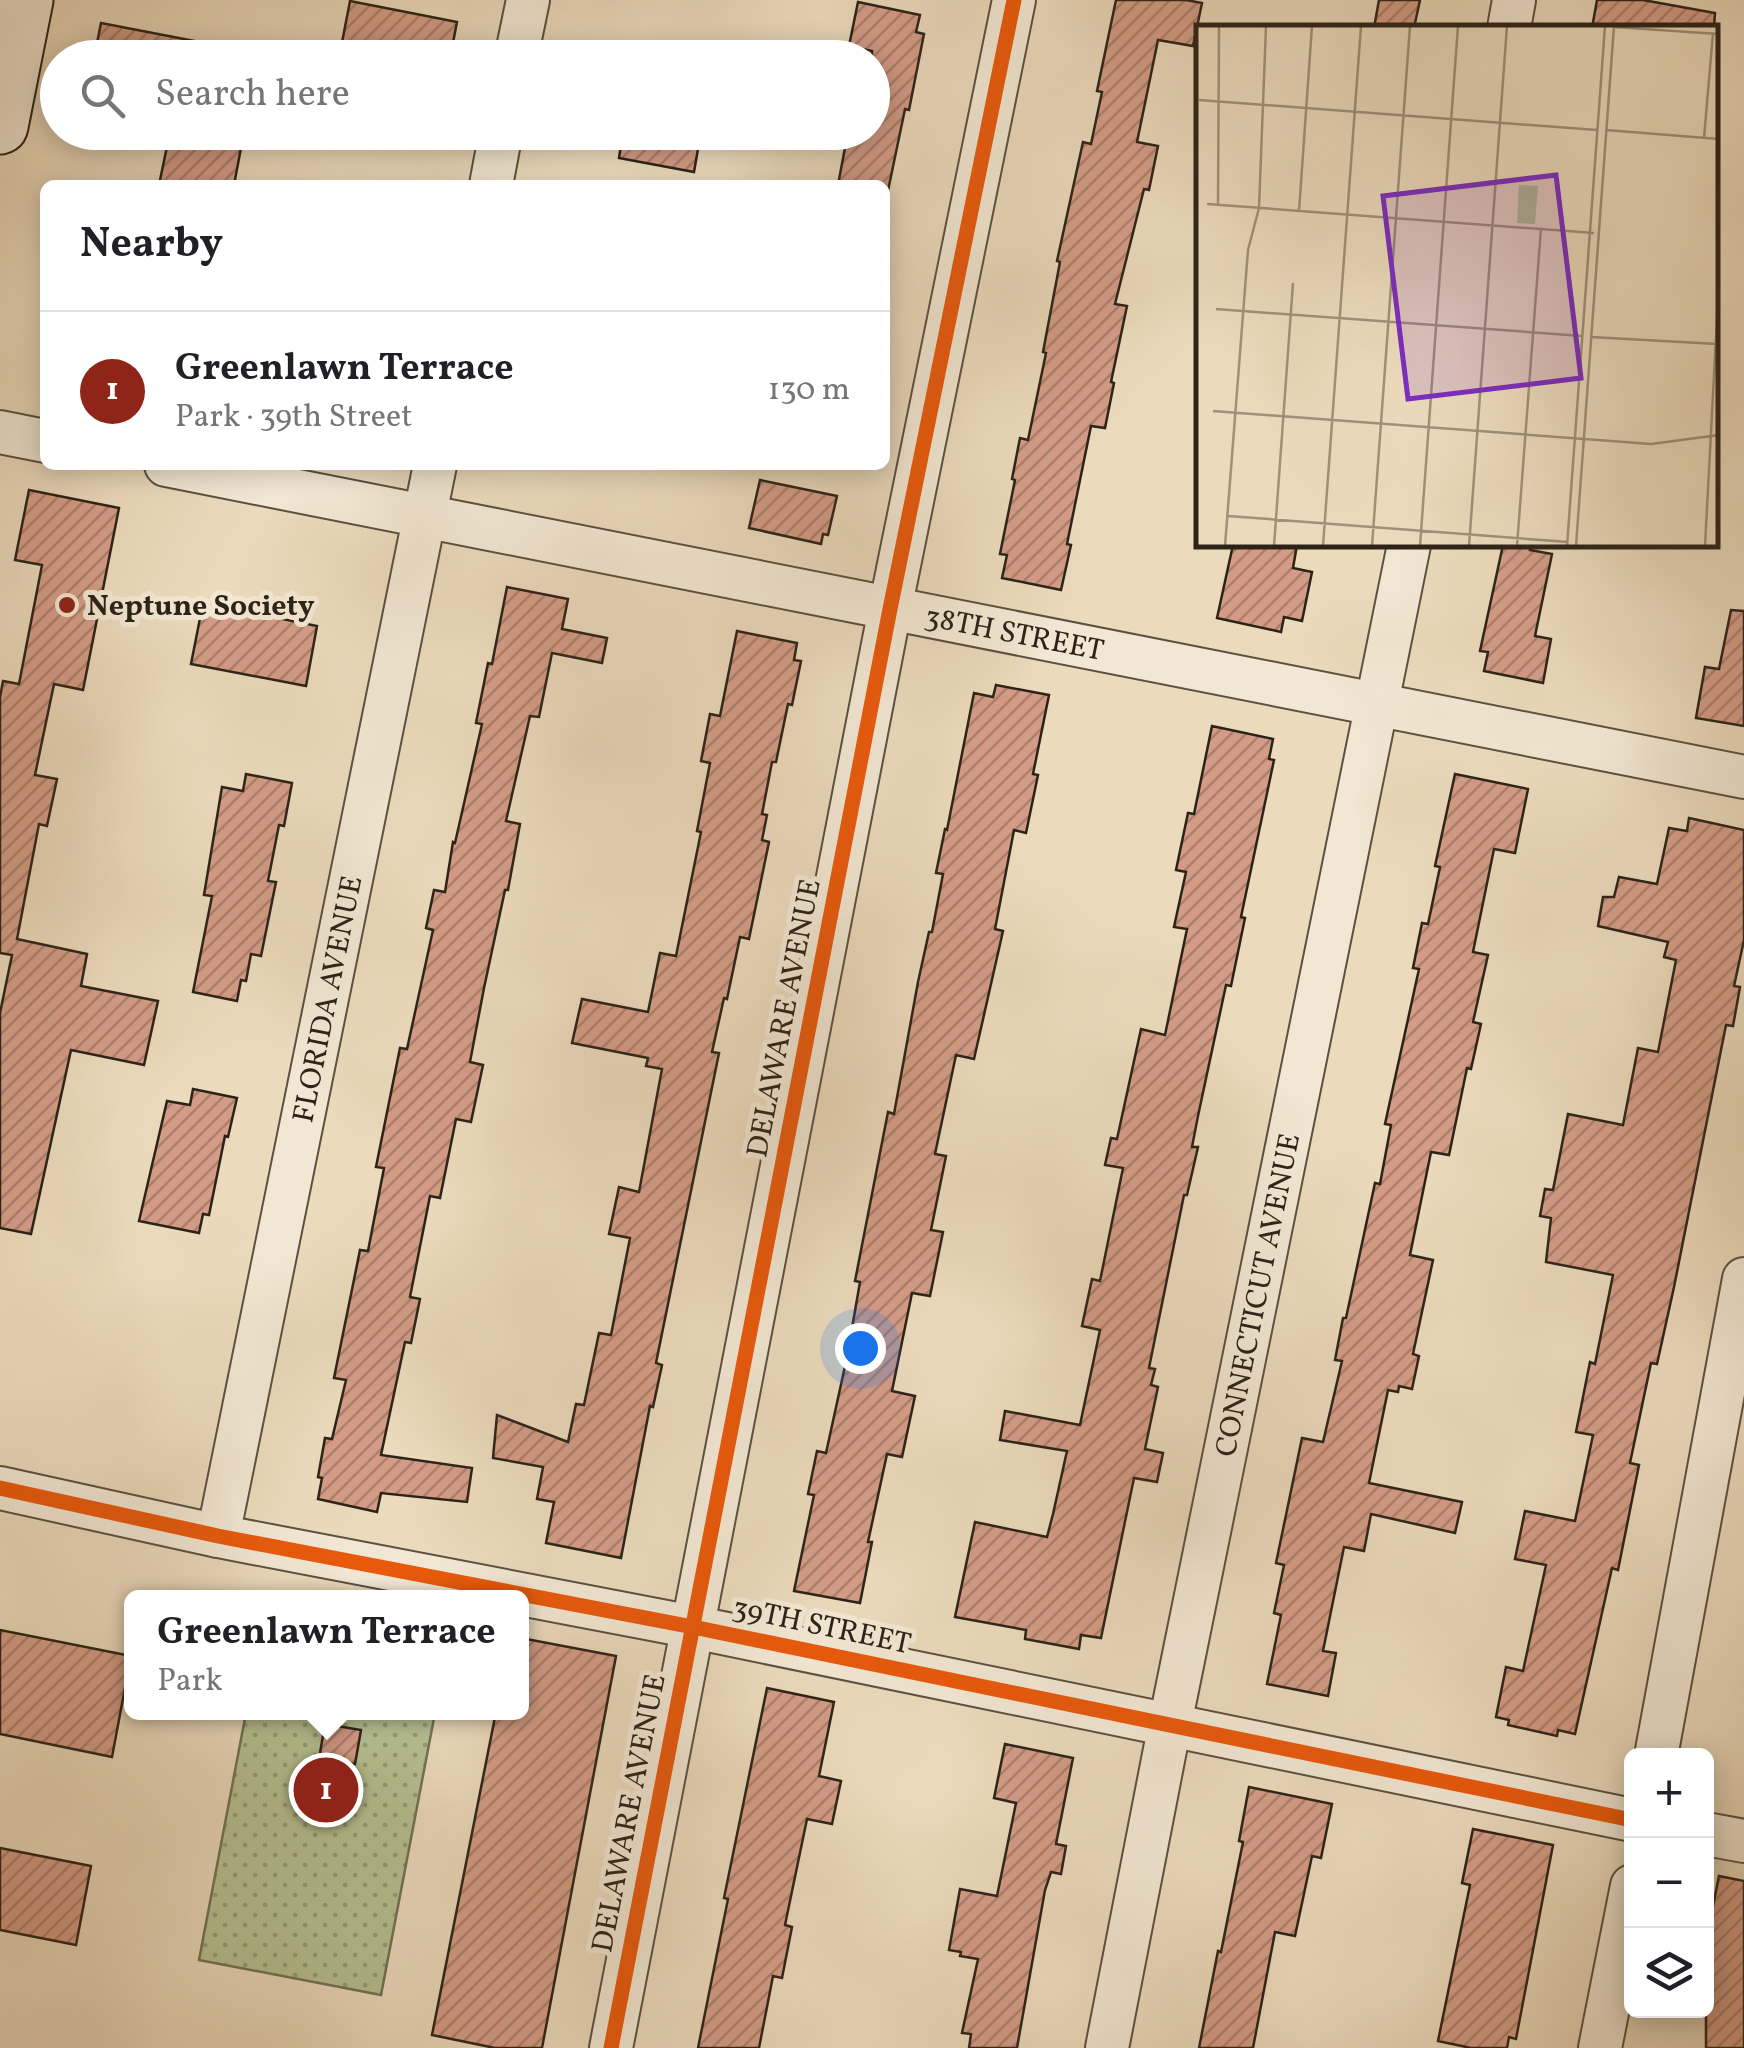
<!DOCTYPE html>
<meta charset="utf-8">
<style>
:root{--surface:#fff;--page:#f6f6f6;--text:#202124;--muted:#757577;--line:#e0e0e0;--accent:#8f2418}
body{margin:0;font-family:Vollkorn,serif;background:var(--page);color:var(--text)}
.controls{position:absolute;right:30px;bottom:30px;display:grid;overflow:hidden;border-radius:15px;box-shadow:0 5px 25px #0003}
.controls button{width:90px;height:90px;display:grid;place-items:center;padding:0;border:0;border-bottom:2px solid var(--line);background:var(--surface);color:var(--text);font:50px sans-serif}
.you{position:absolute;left:860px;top:1348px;width:35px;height:35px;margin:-25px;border:8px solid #fff;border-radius:50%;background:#1a73e8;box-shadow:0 0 0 15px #1a73e833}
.badge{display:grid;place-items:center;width:65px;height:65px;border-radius:50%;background:var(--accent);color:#fff;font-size:32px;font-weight:700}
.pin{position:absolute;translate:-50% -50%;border:5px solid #fff;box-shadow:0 2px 10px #0006}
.popup{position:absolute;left:124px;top:1590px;width:405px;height:130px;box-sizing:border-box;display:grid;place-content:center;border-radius:15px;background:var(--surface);filter:drop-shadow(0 2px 8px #0005);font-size:32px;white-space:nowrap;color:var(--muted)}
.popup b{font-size:38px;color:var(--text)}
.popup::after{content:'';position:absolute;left:50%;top:100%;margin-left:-20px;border:20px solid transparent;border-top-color:var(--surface)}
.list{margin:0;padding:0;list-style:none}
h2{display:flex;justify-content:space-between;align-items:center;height:130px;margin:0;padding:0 40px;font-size:42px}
h2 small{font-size:32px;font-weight:400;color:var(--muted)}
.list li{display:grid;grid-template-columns:65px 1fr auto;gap:30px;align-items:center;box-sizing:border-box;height:160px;padding:0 40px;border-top:2px solid var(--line)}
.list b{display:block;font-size:38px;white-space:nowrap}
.list p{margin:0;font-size:32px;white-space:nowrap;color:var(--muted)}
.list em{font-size:32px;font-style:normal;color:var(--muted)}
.icon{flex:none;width:55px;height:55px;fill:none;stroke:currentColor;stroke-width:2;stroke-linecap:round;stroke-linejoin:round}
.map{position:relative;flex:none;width:1744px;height:2048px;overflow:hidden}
.search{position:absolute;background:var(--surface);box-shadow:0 5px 25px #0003;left:40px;top:40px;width:850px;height:110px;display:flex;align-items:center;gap:25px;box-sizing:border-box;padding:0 35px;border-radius:55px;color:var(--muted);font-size:38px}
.panel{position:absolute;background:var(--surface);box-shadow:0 5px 25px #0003;left:40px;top:180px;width:850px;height:290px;border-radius:15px}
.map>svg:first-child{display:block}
.park{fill:url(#park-dots);stroke:#707255;stroke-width:2.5}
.building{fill:url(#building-hatch);stroke:#2c2318;stroke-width:2.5}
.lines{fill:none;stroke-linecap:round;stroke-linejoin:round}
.minor-casing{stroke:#5c5141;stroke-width:46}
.secondary-casing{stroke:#2c2318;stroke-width:59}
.minor{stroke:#f2e7d3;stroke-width:42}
.secondary{stroke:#f2e7d3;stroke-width:55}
.cycleway-casing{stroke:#f2e7d3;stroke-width:21}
.cycleway{stroke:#e8590c;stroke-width:15}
.poi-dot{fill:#8f2418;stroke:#f2e7d3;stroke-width:4}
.labels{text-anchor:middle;stroke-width:10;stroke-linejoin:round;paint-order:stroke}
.poi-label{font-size:30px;font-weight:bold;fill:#2c2318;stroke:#f2e7d3;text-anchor:start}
.street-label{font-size:30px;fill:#2c2318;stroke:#f2e7d3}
.inset-road{fill:none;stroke:#9f917a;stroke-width:2.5}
.view{fill:#7b2cbf;fill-opacity:0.15;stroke:#7b2cbf;stroke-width:5}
.inset-edge{fill:none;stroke:#2c2318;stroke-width:5}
</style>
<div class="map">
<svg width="1744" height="2048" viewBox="0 0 1744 2048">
<defs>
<pattern id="park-dots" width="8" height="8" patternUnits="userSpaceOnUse" patternTransform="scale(2.5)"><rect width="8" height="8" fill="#b5c092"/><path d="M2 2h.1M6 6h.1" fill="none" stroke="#939c76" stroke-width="1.8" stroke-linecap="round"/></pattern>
<pattern id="building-hatch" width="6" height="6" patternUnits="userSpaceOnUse" patternTransform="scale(2.5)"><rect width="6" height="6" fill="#d49c86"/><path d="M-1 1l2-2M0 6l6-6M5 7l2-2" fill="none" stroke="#ac7f6d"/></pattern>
</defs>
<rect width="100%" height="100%" fill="#ebdabc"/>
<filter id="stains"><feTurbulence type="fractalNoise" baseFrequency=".002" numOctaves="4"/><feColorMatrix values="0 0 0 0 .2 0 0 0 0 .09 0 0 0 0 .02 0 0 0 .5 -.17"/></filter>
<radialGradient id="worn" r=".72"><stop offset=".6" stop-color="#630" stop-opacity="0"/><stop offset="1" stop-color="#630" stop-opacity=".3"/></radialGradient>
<polygon class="park" points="246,1713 435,1713 381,1995 199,1960"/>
<g class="building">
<polygon points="1116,0 1186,0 1202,3 1193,46 1158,40 1137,142 1158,146 1149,190 1144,189 1115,304 1127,306 1111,382 1114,383 1105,428 1091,426 1067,544 1071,545 1061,590 1002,578 1007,555 1000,554 1015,480 1012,479 1020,438 1028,440 1046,353 1043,352 1060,262 1057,261 1083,142 1091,144 1102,92 1097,91"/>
<polygon points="1379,0 1420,0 1414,28 1374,28"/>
<polygon points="1597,0 1643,0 1715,13 1714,28 1592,28"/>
<polygon points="350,1 457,22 450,58 339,58"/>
<polygon points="858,2 920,15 916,32 924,34 909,110 905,109 885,205 885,185 838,185 848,132 872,132 872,51 849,46"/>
<polygon points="101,23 210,44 208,58 94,58"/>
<polygon points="170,132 244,132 234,185 159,185"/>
<polygon points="623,132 701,132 694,172 619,158"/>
<polygon points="760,480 837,496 828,535 823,534 821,544 749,528"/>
<polygon points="29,490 119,508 83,690 54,684 35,775 57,779 47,826 39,824 17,939 87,954 81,986 158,1001 144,1065 71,1050 31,1234 0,1228 0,1013 12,955 0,953 0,697 3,681 19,684 42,565 15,560"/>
<polygon points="1233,545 1297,545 1293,568 1312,572 1302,621 1284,617 1281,632 1217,618"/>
<polygon points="1503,545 1531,545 1530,550 1552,554 1535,636 1551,639 1543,683 1484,671 1488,652 1480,651"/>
<polygon points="507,587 568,599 562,629 607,638 602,663 552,653 539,717 530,716 506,821 520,824 508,890 505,890 484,988 470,1062 483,1065 471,1122 456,1119 440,1198 430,1196 410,1297 420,1299 411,1343 405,1342 381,1455 472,1468 467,1502 381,1493 377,1512 318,1499 322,1478 318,1477 325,1438 332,1439 346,1380 334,1378 360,1250 368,1251 384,1168 376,1167 400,1048 407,1049 433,930 426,928 434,890 445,892 453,842 455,843 482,724 476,723 488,663 492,664"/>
<polygon points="203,603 317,626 306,686 191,664"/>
<polygon points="1731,610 1744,611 1744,726 1696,718 1705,667 1719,669"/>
<polygon points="737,631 797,643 794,660 801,661 792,705 788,704 776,762 772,762 762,814 767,815 762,840 769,842 749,939 740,937 727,999 724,998 712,1052 719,1053 656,1363 662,1365 653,1407 650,1406 621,1558 546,1543 554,1502 537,1499 543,1467 493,1458 497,1415 568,1442 576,1404 584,1405 599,1333 611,1335 630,1238 609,1234 619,1187 639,1192 662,1069 646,1066 648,1058 572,1043 582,999 648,1012 660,953 676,956 701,832 697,831 710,763 701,761 710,714 720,716"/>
<polygon points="996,685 1049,695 1033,774 1038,775 1026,833 1014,830 995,929 1003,931 974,1059 956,1055 935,1154 946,1156 931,1230 943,1232 930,1296 912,1293 892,1391 915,1396 902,1457 887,1454 868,1542 872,1542 860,1603 794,1591 814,1495 808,1494 817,1451 826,1453 847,1357 860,1282 855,1281 888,1112 894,1114 918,982 929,932 932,932 943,874 936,873 945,829 947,830 974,693 993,697"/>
<polygon points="1212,726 1273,739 1269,759 1274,760 1241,917 1245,918 1231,986 1226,985 1198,1116 1192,1147 1198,1147 1187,1195 1184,1195 1149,1368 1155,1369 1151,1385 1158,1387 1145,1449 1163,1453 1157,1482 1134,1478 1101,1638 1081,1635 1079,1649 1025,1639 1026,1630 955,1617 975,1522 1047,1537 1053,1514 1067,1451 1000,1440 1005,1411 1080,1425 1100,1330 1082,1326 1092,1279 1100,1281 1123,1168 1105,1165 1111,1138 1117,1139 1141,1029 1165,1035 1187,929 1174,927 1186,872 1176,870 1188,813 1194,814"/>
<polygon points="246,774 292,783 284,826 279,825 268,881 276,882 261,956 251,954 246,981 241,980 237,1001 193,992 212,896 204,895 222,787 243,791"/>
<polygon points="1455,774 1528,789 1515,853 1494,849 1473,952 1488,955 1473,1022 1481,1024 1471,1069 1467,1068 1449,1155 1431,1152 1410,1255 1433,1260 1413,1354 1419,1356 1412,1389 1399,1386 1398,1392 1388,1390 1369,1483 1462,1502 1455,1533 1371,1514 1364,1551 1344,1547 1323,1651 1336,1653 1328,1696 1267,1684 1281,1615 1274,1613 1284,1565 1276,1563 1302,1438 1323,1442 1342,1361 1335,1360 1343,1318 1346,1318 1375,1183 1380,1184 1391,1125 1385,1124 1419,969 1413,968 1422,923 1428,924 1440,867 1435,866"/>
<polygon points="1689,818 1744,830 1744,940 1734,986 1740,987 1733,1026 1726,1025 1674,1287 1657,1364 1651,1363 1630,1463 1639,1465 1618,1570 1612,1568 1575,1734 1558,1730 1557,1736 1508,1725 1509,1720 1496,1717 1506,1667 1523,1671 1546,1565 1515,1559 1525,1511 1575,1521 1593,1435 1576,1432 1590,1362 1595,1364 1613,1275 1546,1262 1551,1218 1540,1216 1545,1189 1553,1190 1568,1114 1623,1125 1638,1048 1658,1052 1676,960 1664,957 1668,942 1598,926 1603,897 1614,897 1619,877 1657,884 1669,828 1687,831"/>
<polygon points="193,1089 237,1098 228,1137 225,1136 209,1215 203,1214 199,1233 139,1221 167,1101 190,1105"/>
<polygon points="0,1630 131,1656 112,1757 0,1734"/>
<polygon points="521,1638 616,1656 542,2048 495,2048 432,2035 496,1712 521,1712"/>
<polygon points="767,1688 834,1702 819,1776 841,1781 832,1824 807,1819 785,1925 792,1927 782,1978 773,1976 759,2048 698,2048 728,1899 724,1898"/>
<polygon points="325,1724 361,1730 355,1764 319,1759"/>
<polygon points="1005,1744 1073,1758 1056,1844 1066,1846 1061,1874 1051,1872 1045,1890 1017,2048 969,2048 971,2034 962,2033 978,1959 960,1956 961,1952 949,1950 960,1889 997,1896 1016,1803 994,1798"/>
<polygon points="1249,1787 1332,1804 1321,1858 1312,1856 1295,1936 1275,1932 1253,2048 1199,2048 1218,1951 1221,1952 1243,1842 1239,1841"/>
<polygon points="1473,1829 1553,1845 1516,2039 1509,2037 1507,2048 1471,2048 1438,2041 1470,1885 1462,1883"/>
<polygon points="0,1848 91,1866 76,1945 0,1930"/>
<polygon points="1719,1876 1744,1881 1744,2048 1706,2048 1706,1967 1712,1937 1707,1936"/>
</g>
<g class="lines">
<defs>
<g id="minor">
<polyline points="1509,28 1514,0"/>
<polyline points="516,58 528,0"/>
<polyline points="491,185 501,132"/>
<polyline points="0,432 45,441"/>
<path id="s1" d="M166,465L1744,777"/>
<polyline points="0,1488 218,1536 693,1627 1632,1820"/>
<path id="s2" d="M218,1536L435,465"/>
<polyline points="1656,1756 1744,1279"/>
<polyline points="1706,1834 1744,1841"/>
<polyline points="611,2048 890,609 1014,0"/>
<path id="s3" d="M1107,2048L1170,1724L1409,545"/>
<polyline points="1600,2048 1632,1886"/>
</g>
<polyline id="secondary" points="0,126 25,0"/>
</defs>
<use href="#minor" class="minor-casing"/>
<use href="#secondary" class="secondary-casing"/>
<use href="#minor" class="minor"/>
<use href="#secondary" class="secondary"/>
<defs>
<g id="cycleway">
<polyline points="0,1488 218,1536 693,1627 1632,1820"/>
<polyline points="611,2048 890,609 1014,0"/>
</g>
</defs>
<use href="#cycleway" class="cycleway-casing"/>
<use href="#cycleway" class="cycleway"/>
</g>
<circle class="poi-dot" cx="67" cy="605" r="10"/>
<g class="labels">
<g class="poi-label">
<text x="87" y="615">Neptune Society</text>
</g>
<g class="street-label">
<text dy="10" stroke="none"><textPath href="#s1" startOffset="865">38TH STREET</textPath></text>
<text dy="10" stroke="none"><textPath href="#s2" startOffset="548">FLORIDA AVENUE</textPath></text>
<text transform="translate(783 1018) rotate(-79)" y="10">DELAWARE AVENUE</text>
<text dy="10" stroke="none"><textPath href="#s3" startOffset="768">CONNECTICUT AVENUE</textPath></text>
<text transform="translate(822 1625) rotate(12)" y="10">39TH STREET</text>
<text transform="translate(628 1813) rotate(-79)" y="10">DELAWARE AVENUE</text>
</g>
</g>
<g transform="translate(1196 25)">
<rect width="522" height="522" fill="#ebdabc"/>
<path d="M323,160L342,161L339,199L321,198Z" fill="#b5c092"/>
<path class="inset-road" d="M418,2L523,9M3,75L401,105M410,105L523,114M508,113L517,8M11,179L398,208M22,180L23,1M103,186L116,1M20,284L386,311M395,312L521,319M17,386L455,419L523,410M32,491L372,517M29,521L52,225L63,183L70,1M78,521L97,258M127,521L165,1M176,521L214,1M224,521L262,1M273,521L311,1M321,521L345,203M371,521L409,1M380,521L418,1M509,521L523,255"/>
<path class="view" d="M360,150L385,353L212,374L187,171Z"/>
<rect width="522" height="522" class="inset-edge"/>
</g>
<rect width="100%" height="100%" filter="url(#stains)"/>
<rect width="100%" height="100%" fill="url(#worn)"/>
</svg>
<div class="controls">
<button>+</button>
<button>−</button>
<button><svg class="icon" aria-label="layers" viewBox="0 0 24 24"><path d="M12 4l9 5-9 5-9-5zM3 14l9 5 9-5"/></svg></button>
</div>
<div class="you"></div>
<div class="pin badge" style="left:326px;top:1790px">1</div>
<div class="popup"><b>Greenlawn Terrace</b>Park</div>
<div class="search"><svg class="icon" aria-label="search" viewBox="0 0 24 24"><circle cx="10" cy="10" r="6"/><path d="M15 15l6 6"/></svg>Search here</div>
<section class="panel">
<h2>Nearby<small></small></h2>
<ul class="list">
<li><span class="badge">1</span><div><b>Greenlawn Terrace</b><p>Park · 39th Street</p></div><em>130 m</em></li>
</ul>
</section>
</div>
